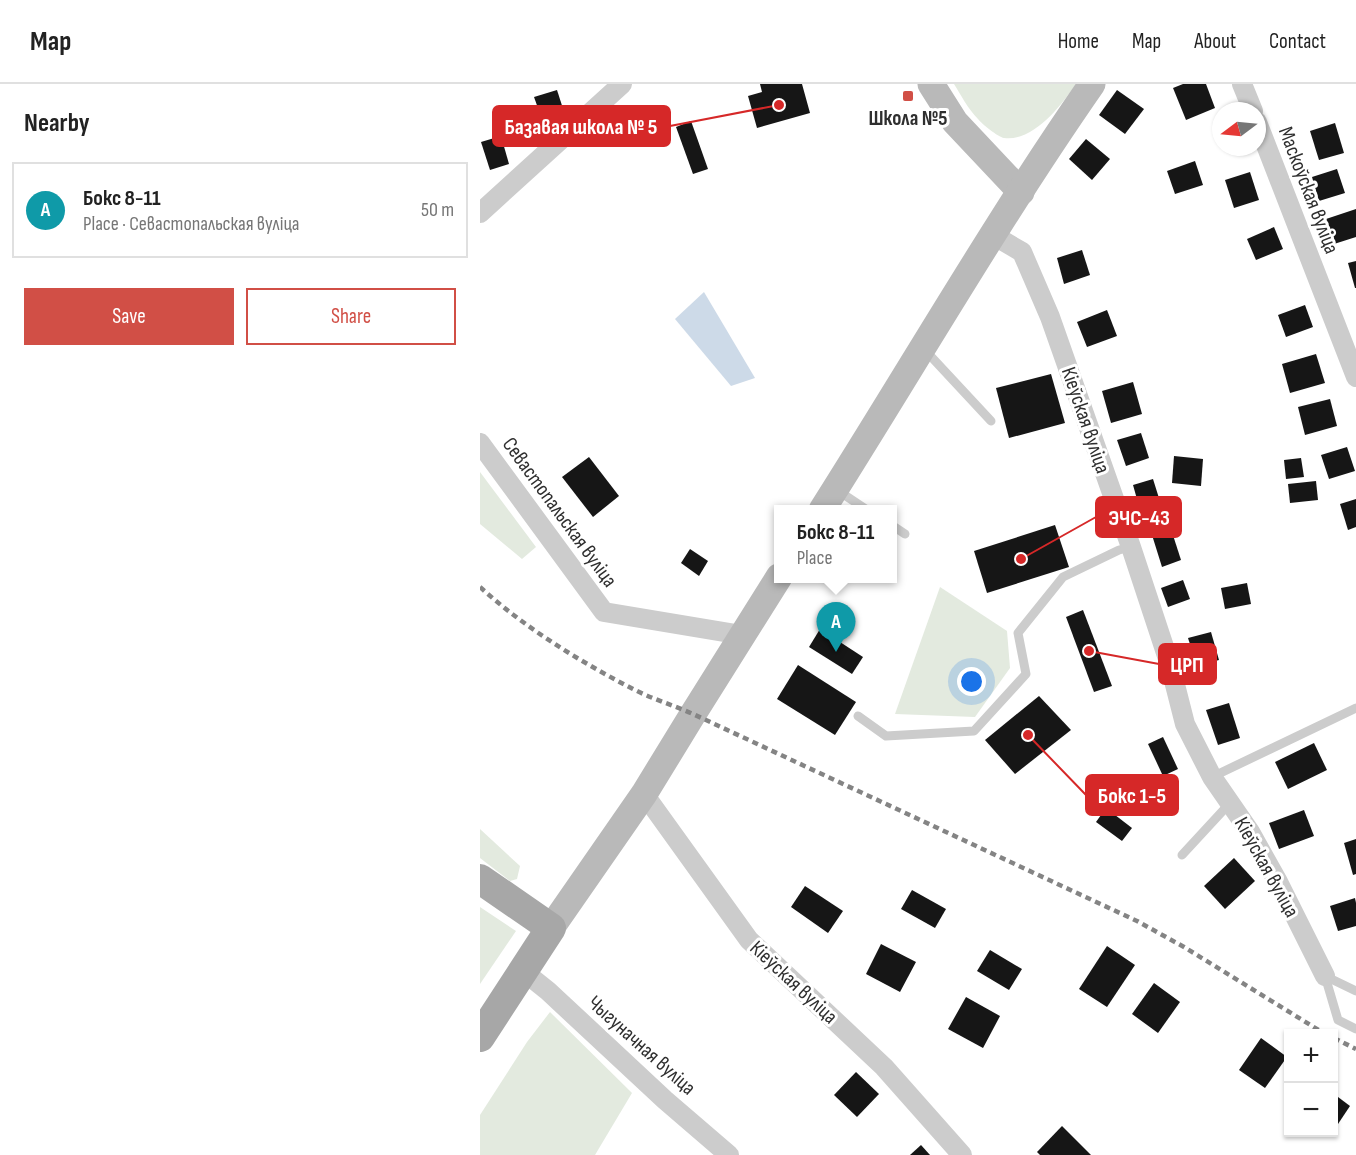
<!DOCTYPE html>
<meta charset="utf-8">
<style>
:root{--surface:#fff;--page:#f2f2f2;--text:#222;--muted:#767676;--line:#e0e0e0;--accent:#d14f46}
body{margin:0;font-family:"Sofia Sans Condensed",sans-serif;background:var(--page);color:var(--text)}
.controls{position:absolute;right:18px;bottom:18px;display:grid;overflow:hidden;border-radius:0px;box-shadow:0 2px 4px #0004}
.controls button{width:54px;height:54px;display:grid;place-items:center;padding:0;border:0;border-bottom:2px solid var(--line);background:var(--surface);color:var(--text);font:30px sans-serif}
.compass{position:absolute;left:732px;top:18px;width:54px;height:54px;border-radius:50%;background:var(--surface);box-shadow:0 2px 4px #0004;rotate:254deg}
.you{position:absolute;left:492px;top:598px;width:21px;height:21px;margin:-15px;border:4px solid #fff;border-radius:50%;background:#1a73e8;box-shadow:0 0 0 9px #1a73e833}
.badge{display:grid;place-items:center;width:39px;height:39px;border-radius:50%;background:var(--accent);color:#fff;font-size:20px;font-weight:700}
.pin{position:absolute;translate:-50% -50px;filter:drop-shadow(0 2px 3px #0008)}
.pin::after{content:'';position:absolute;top:32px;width:21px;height:18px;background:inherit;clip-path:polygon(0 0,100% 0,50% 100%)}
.popup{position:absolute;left:294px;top:421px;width:123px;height:78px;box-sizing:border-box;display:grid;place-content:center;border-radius:0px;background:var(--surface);filter:drop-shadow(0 2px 4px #0005);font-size:20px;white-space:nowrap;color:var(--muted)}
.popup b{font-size:22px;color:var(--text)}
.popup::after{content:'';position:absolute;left:50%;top:100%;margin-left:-12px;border:12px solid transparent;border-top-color:var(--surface)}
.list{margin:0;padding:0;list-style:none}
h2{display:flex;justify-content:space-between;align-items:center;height:78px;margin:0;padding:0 24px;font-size:26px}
h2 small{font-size:20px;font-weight:400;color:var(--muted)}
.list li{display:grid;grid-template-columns:39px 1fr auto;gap:18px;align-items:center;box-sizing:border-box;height:96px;margin:0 12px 12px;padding:0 12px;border:2px solid var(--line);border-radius:0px}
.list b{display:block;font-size:22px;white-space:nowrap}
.list p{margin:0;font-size:20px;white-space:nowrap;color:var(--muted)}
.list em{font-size:20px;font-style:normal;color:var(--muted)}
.actions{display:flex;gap:12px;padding:18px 24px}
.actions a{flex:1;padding:14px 0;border:2px solid var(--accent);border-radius:0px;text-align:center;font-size:21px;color:var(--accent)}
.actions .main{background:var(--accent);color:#fff}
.map{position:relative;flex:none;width:876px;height:1071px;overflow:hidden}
header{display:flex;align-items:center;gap:36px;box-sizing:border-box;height:84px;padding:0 30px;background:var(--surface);border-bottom:2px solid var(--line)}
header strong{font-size:28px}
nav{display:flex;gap:33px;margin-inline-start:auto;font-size:21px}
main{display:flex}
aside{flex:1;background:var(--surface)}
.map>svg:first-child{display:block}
.green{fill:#e3eadf}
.water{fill:#cddae8}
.building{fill:#161616}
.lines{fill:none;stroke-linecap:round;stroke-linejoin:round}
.lane{stroke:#ccc;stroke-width:9}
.street{stroke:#ccc;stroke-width:20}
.secondary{stroke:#b9b9b9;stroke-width:27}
.primary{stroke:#a7a7a7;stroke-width:30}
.rail{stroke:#848484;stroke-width:4.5;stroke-dasharray:6 4.5;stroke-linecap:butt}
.poi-dot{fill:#d14f46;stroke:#fff;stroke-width:2}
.labels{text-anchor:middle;stroke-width:6;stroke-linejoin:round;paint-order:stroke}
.poi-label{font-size:21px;font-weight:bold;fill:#2f2f2f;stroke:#fff}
.street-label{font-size:21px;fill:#2f2f2f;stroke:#fff}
.leader{fill:none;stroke:#d62828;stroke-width:2}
.callout-dot{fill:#d62828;stroke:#fff;stroke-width:2}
.callout{fill:#d62828;stroke:#d62828;stroke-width:2}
.callout-label{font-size:22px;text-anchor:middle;font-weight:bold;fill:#fff}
</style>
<header>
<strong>Map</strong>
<nav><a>Home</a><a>Map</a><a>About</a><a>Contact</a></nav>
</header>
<main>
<aside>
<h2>Nearby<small></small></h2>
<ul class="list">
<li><span class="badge" style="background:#0f9aa8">A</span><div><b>Бокс 8-11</b><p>Place · Севастопальская вуліца</p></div><em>50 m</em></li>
</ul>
<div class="actions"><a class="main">Save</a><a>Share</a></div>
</aside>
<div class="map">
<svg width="876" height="1071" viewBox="0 0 876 1071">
<rect width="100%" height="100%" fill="#fff"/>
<g class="green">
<path d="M474,0H596C581,22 553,58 524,54C518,53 502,40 498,35C488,25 481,11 474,0Z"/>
<polygon points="0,388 56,463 42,475 0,440"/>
<polygon points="460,503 527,547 530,584 495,633 415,630"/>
<polygon points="0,745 40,782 37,795 30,797 0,774"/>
<polygon points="0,823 36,847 0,900"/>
<polygon points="70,928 152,1009 115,1071 0,1071 0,1031 47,958"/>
</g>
<polygon class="water" points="224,208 275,294 251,302 195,235"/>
<g class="building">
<polygon points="280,0 322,0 330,29 277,44 268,12 282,8"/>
<polygon points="703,0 726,0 735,24 706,36 693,4"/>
<polygon points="77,6 86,34 64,41 54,13"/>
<polygon points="637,6 664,25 645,50 619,31"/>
<polygon points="211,37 228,85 213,90 196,43"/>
<polygon points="855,39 864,69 839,76 830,47"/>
<polygon points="21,52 29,80 10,86 1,58"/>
<polygon points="606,55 630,75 612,96 589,75"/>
<polygon points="715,77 723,101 695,110 687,87"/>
<polygon points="857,85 865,109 839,117 832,93"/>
<polygon points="770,88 779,116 754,124 745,96"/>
<polygon points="876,125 876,153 854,160 846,135"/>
<polygon points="794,143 803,165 776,176 767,155"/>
<polygon points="602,166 610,191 584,200 577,174"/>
<polygon points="876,177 876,204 875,204 868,179"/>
<polygon points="825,221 833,243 806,253 798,231"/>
<polygon points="627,226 637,252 607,263 597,238"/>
<polygon points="836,270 845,299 810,309 802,280"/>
<polygon points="571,290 585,339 529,354 516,304"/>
<polygon points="653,298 662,330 631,339 622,307"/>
<polygon points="850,315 857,342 825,351 818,323"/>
<polygon points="661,349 669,374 646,382 637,356"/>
<polygon points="867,363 875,387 849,395 841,371"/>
<polygon points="694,372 723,375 721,402 692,399"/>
<polygon points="109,373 139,412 113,433 82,393"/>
<polygon points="821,374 824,393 806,395 804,376"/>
<polygon points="673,395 683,427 662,433 653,401"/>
<polygon points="836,397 838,416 810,419 808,400"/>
<polygon points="876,415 876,443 868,446 860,420"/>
<polygon points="575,441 589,483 507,509 494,467"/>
<polygon points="691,445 701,476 682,483 672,451"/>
<polygon points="210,465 228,477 219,492 201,479"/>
<polygon points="703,496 710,515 688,523 681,504"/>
<polygon points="767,499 771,520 745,525 741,504"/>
<polygon points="603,526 632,602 614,608 586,533"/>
<polygon points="340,545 383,573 372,590 329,563"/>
<polygon points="731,548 739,576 717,582 708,554"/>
<polygon points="318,581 376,618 355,651 297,615"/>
<polygon points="559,612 591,646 535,690 505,656"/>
<polygon points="749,619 760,654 738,661 726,626"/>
<polygon points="683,653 698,685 683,692 668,660"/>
<polygon points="834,659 847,686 808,705 795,678"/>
<polygon points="626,724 652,744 642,757 616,738"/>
<polygon points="824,726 834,752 799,765 789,739"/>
<polygon points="876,755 876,790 873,791 864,759"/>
<polygon points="754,774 775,797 745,825 724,802"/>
<polygon points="325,802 363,827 348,849 311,823"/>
<polygon points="432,806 466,825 455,844 421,825"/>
<polygon points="875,814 876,819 876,842 858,847 850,822"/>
<polygon points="401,860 436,878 420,908 386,890"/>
<polygon points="627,862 655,881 627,923 599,905"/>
<polygon points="510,866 542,885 529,906 497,887"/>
<polygon points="674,899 700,918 678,949 652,930"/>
<polygon points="486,913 520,932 503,964 468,945"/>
<polygon points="781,954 807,973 785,1004 759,986"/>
<polygon points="376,988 399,1010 377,1033 354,1011"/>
<polygon points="854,1010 870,1022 854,1046"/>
<polygon points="582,1042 611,1071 560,1071 557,1068"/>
<polygon points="441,1061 450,1071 430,1071"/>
</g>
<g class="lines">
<g class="lane">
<polyline points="444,265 511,337"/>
<polyline points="357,406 387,426"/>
<polyline points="413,442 425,450"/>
<polyline points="378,632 406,652 494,647 546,590 538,549 583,493 639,466 651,463"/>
<polyline points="732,693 876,624"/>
<polyline points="702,771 750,719"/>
<polyline points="845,892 858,936 876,945"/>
<polyline points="845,892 876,907"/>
</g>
<g class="street">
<polyline points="762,0 773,27"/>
<polyline points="777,38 876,293"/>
<polyline points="0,129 142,0"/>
<polyline points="513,151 542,168 570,233 651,463 690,581 705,640 732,693 770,748 798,798 845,892"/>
<polyline points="0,359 124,528 262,551"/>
<polyline points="164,710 269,856 404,983 482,1071"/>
<polyline points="43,887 68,907 185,1016 249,1071"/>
</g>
<g class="secondary">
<polyline points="451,0 475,38 541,108"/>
<path d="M342,426C432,284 516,138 612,0"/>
<polyline points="71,844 164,710 213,630 299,493"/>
</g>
<polyline class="primary" points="0,795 71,844 0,953"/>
<g class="rail">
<path d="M0,503C45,544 99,577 153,605C172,615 193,621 213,630L657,837L704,863L845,950"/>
<polyline points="854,954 876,965"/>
</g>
</g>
<rect class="poi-dot" x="422" y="6" width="12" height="12" rx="3"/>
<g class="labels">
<g class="poi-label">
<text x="428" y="41">Школа №5</text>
</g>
<g class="street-label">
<text transform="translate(829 106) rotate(69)" y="7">Маскоўская вуліца</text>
<text transform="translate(606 336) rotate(71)" y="7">Кіеўская вуліца</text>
<text transform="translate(80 428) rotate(54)" y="7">Севастопальская вуліца</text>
<text transform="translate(787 783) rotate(61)" y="7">Кіеўская вуліца</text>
<text transform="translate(314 898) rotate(43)" y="7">Кіеўская вуліца</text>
<text transform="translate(162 961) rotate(42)" y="7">Чыгуначная вуліца</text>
</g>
</g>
<path class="leader" d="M299 21L190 42M541 475L616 433M609 567L679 580M548 651L606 711"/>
<g class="callout-dot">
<circle cx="299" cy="21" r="6"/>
<circle cx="541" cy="475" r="6"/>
<circle cx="609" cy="567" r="6"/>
<circle cx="548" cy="651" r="6"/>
</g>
<g class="callout">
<rect x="13" y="22" width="177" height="40" rx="6"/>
<rect x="616" y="413" width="85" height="40" rx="6"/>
<rect x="679" y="560" width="57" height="40" rx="6"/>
<rect x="606" y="691" width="92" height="40" rx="6"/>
</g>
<g class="callout-label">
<text x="101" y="50">Базавая школа № 5</text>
<text x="659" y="441">ЭЧС-43</text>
<text x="707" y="588">ЦРП</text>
<text x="652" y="719">Бокс 1-5</text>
</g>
</svg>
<div class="controls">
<button>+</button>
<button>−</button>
</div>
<svg class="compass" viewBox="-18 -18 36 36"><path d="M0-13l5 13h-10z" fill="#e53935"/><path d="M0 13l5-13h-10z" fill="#767676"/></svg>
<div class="you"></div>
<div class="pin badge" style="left:356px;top:568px;background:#0f9aa8">A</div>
<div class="popup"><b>Бокс 8-11</b>Place</div>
</div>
</main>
